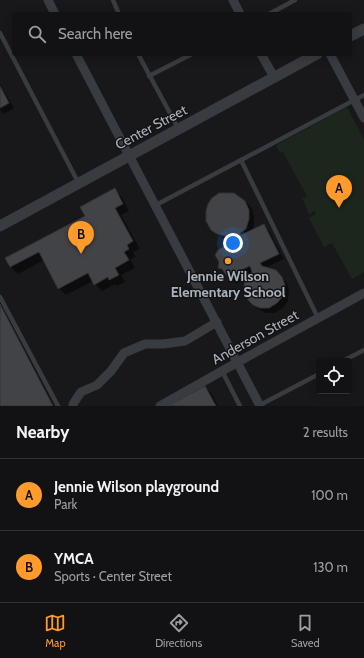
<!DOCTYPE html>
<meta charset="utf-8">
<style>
:root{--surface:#121214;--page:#1f2022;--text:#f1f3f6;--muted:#9c9ea0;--line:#313234;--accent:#ff9a2b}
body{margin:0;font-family:Cabin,sans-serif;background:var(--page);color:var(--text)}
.controls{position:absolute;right:12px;bottom:12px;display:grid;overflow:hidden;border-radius:4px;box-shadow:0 2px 10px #0003}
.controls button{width:36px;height:36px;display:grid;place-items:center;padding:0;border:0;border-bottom:1px solid var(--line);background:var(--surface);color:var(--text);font:20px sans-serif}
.you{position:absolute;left:233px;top:243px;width:14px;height:14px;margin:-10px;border:3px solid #fff;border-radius:50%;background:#1a73e8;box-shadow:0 0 0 6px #1a73e833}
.badge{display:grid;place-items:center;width:26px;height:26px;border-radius:50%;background:var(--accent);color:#111;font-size:13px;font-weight:700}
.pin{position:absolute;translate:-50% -33px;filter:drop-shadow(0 1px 2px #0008)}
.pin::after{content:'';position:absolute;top:21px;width:14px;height:12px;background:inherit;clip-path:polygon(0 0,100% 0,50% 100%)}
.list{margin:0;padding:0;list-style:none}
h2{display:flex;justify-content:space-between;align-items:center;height:52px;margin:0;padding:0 16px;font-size:17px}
h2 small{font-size:13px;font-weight:400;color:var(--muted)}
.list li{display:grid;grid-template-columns:26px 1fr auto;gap:12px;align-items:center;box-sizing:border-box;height:72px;padding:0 16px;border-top:1px solid var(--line)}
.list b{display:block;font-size:15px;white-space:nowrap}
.list p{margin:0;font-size:13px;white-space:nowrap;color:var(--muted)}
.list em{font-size:13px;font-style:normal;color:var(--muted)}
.icon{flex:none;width:22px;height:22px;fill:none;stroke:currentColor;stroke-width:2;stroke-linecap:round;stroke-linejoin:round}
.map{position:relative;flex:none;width:364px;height:406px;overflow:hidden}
.search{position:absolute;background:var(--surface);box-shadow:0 2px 10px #0003;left:12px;right:12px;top:12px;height:44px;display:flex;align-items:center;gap:10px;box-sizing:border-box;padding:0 14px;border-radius:4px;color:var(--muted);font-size:15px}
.sheet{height:196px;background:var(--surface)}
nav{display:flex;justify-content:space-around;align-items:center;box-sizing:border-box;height:56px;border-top:1px solid var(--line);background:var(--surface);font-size:11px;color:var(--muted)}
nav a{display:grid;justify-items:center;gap:2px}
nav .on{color:var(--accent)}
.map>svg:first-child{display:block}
.green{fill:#1d261d}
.shadow{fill:#0007}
.building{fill:#424347;stroke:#323236}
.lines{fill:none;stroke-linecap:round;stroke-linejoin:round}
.service{stroke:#383b40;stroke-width:4.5}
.minor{stroke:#383b40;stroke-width:9}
.tertiary{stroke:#383b40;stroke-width:11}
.poi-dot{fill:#ff9a2b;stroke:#131315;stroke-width:1.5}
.labels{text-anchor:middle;stroke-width:3;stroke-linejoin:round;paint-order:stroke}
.street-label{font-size:14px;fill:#a9b1bb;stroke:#131315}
.poi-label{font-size:14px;font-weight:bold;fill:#a9b1bb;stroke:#131315}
</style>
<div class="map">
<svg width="364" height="406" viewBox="0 0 364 406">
<rect width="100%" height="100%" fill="#18181a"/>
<polygon class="green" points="347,107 364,140 364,272 352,279 332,243 324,247 309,218 316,214 315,211 309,214 302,198 307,196 283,152 280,153 276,146 278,144"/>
<g class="shadow">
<polygon points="0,84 14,108 4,114 0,110"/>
<polygon points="114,190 122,197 129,211 121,215 140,249 133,252 136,257 130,259 135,268 121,275 125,282 117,286 115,284 102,291 93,281 66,295 59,288 44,260 18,274 11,267 6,258 86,216"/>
<polygon points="245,201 251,207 254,216 254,225 252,231 264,225 269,231 284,259 265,268 279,274 287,283 289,291 288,301 283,308 274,313 266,313 259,310 253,304 252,273 246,276 244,279 236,284 220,267 231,250 240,245 238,241 223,239 212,229"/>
<polygon points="0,301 54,406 0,406"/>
<polygon points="205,387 212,394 218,406 170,406"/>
</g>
<g class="building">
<polygon points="0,86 9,103 0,108"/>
<polygon points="115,188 123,204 115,208 133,241 127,245 129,249 124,252 129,260 115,268 119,275 109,280 108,277 94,285 88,273 58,289 39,252 10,267 5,258 85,216 80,207"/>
<polygon points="219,193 234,193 245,201 249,210 249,219 246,229 240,233 241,235 264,224 279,254 260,263 262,266 276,270 282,277 285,285 283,296 277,303 269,308 260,308 253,305 248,300 244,285 247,277 252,272 250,266 241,270 239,274 230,280 222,269 218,268 219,262 215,255 218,250 226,246 231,249 239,245 235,236 226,236 217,234 211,230 206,221 206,211 208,204 212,198"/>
<polygon points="0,304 53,406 0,406"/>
<polygon points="205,386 216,406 168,406"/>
</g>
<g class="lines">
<g class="service">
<polyline points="113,0 119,14"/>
<polyline points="269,14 295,0"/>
<polyline points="0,33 78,182"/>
<polyline points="138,54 178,128"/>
<polyline points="149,76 192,54"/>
<polyline points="241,160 318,318"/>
<polyline points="156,205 364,95"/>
<polyline points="0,297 58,406"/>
<polyline points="343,361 364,350"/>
<polyline points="222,371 240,406"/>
<polyline points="260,405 319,374"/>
</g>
<g class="minor">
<polyline points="48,0 55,14"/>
<polyline points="233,0 240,14"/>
<polyline points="76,54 260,406"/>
<polyline points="261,54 274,77"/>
<polyline points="330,54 364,118"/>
<polyline points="73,406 73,404 81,392 97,385 111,371 124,353 145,344 163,344 185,341 217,322"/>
<polyline points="160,406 238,362 364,293"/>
</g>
<g class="tertiary">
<polyline points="350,36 364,29"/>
<polyline points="0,226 317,54"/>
</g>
</g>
<circle class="poi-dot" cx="228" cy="261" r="4"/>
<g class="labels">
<g class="street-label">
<text transform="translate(151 127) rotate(-28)" y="5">Center Street</text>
<text transform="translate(255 337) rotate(-29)" y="5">Anderson Street</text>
</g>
<g class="poi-label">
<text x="228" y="281">Jennie Wilson<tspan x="228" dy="16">Elementary School</tspan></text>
</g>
</g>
</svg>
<div class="controls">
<button><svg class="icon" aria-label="locate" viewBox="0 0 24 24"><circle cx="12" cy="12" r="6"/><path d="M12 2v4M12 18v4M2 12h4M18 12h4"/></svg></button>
</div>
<div class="you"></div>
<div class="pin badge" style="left:339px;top:208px">A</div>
<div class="pin badge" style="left:81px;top:254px">B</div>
<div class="search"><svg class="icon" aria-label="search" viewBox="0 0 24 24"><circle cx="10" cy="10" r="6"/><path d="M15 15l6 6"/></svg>Search here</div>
</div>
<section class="sheet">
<h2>Nearby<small>2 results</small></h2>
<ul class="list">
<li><span class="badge">A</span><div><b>Jennie Wilson playground</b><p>Park</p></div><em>100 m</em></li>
<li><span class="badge">B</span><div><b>YMCA</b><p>Sports · Center Street</p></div><em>130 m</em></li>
</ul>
</section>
<nav>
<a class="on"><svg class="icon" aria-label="map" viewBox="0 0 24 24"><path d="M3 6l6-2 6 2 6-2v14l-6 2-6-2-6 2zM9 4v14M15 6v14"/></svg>Map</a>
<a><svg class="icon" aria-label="directions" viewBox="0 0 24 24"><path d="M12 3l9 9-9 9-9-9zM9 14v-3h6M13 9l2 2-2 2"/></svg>Directions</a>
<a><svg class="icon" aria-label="saved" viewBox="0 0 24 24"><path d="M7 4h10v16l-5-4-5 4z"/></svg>Saved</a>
</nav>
